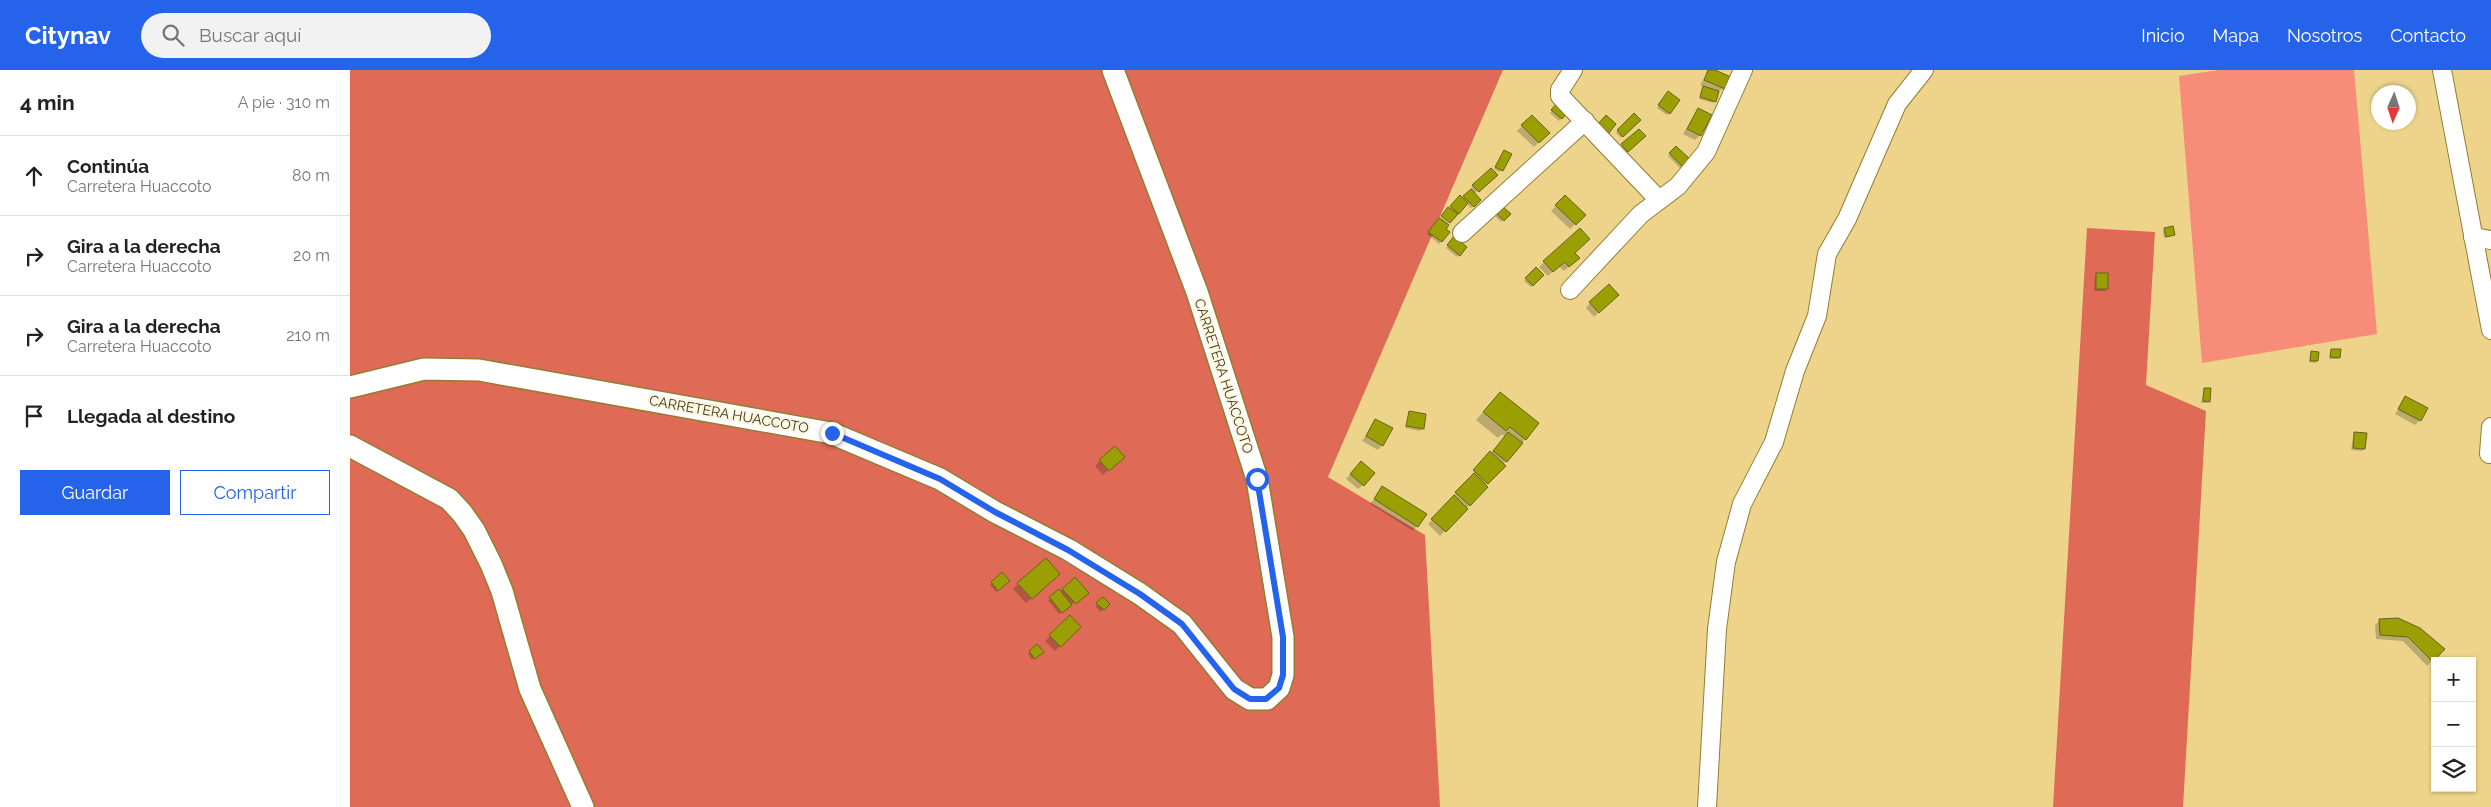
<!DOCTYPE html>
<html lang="es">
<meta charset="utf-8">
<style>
:root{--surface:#fff;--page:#f2f2f2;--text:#222;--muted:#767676;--line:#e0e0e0;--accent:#2563eb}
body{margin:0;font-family:Raleway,sans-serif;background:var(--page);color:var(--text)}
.controls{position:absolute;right:15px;bottom:15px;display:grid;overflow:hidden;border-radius:0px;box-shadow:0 1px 4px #0004}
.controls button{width:45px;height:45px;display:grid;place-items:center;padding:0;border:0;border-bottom:1px solid var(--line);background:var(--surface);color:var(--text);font:25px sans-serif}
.compass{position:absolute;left:2021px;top:15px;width:45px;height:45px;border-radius:50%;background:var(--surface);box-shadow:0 1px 4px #0004;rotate:183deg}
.stop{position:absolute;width:15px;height:15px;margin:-11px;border:4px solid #2563eb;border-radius:50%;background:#fff}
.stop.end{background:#2563eb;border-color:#fff;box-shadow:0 1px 5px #0008}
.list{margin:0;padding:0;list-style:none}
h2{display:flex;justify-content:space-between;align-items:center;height:65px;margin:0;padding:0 20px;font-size:21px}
h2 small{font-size:16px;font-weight:400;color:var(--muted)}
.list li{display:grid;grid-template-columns:32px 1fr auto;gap:15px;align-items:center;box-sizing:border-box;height:80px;padding:0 20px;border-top:1px solid var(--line)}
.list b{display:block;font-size:19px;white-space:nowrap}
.list p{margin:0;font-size:16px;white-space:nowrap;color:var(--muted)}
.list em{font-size:16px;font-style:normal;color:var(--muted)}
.actions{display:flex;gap:10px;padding:15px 20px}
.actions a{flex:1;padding:11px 0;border:1px solid var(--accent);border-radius:0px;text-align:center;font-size:18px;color:var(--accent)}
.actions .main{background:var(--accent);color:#fff}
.icon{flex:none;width:28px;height:28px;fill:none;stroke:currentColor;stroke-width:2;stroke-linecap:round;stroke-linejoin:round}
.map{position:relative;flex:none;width:2141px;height:737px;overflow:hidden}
header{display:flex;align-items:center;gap:30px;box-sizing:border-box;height:70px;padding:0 25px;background:var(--accent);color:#fff}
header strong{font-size:24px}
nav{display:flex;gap:28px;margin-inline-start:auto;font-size:18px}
.search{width:350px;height:45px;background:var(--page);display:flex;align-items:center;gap:12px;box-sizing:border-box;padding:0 18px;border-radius:28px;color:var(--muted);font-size:19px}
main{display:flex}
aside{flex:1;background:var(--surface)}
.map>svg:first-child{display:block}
.green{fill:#f78d79}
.forest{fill:#df6b57}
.shadow{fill:#0003}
.building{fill:#9b9f04;stroke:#646619}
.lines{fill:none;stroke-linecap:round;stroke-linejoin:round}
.minor-casing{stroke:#947c32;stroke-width:20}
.tertiary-casing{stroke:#947c32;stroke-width:24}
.minor{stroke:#fff;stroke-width:18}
.tertiary{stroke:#fff;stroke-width:21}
.route{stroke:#2563eb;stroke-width:6}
.labels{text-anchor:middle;stroke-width:4.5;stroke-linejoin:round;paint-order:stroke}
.street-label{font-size:14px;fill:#413718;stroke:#fdf6e1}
</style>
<header>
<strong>Citynav</strong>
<div class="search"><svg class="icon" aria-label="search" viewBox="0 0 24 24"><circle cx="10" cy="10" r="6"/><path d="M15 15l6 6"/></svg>Buscar aquí</div>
<nav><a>Inicio</a><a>Mapa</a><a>Nosotros</a><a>Contacto</a></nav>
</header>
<main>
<aside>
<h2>4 min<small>A pie · 310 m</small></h2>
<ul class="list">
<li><svg class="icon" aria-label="ahead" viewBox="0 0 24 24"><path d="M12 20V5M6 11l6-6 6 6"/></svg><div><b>Continúa</b><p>Carretera Huaccoto</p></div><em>80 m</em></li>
<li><svg class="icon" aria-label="right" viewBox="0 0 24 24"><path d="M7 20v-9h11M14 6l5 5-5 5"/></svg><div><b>Gira a la derecha</b><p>Carretera Huaccoto</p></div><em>20 m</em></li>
<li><svg class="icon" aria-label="right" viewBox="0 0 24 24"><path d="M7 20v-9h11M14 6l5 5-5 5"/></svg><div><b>Gira a la derecha</b><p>Carretera Huaccoto</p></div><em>210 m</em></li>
<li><svg class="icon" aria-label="arrive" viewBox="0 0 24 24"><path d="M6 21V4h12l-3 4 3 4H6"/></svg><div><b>Llegada al destino</b></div></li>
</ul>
<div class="actions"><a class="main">Guardar</a><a>Compartir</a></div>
</aside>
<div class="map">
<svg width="2141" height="737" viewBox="0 0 2141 737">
<rect width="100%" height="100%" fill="#edd48a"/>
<polygon class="green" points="1869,0 2004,0 2027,264 1852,293 1829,6"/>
<g class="forest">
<polygon points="0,0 1153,0 978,407 1075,465 1090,737 0,737"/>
<polygon points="1737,158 1805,162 1796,315 1856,341 1833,737 1703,737"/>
</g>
<g class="shadow">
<polygon points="1359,0 1362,0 1374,18 1368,22 1363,33 1349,29 1355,17 1350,15"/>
<polygon points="1316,24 1319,43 1317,45 1307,38"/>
<polygon points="1207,35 1216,42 1209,51 1200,43"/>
<polygon points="1348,39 1350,65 1345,70 1333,64"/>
<polygon points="1284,45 1289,50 1271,68 1266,63"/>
<polygon points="1182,46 1198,63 1184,77 1167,61"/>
<polygon points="1288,60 1294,66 1276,83 1270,77"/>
<polygon points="1326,78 1340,91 1332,100 1318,86"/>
<polygon points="1152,83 1152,100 1149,102 1144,99"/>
<polygon points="1146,105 1124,124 1130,130 1121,138 1116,133 1106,145 1099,139 1110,127 1112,129 1123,116"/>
<polygon points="1215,127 1234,145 1220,159 1201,141"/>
<polygon points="1151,136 1159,144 1151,152 1143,144"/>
<polygon points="1091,147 1098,153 1094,159 1098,163 1089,174 1077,164"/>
<polygon points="1815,159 1824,165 1814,168 1813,161"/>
<polygon points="1102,170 1116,177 1107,187 1096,178"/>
<polygon points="1224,183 1228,188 1214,201 1209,196 1198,206 1189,197 1194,192"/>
<polygon points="1186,199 1192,205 1181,217 1174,211"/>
<polygon points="1747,204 1757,219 1755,221 1744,221 1745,207"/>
<polygon points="1262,230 1244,247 1236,238 1240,233"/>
<polygon points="1981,280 1989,287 1987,289 1979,289"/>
<polygon points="1961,282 1967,291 1965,293 1959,292"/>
<polygon points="1854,319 1859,331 1857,333 1851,333"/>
<polygon points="1150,323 1175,369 1135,416 1136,417 1090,466 1078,454 1155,367 1152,364 1148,368 1126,350"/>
<polygon points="2056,327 2070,350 2065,355 2045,344"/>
<polygon points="1060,342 1072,359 1070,361 1055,358"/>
<polygon points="1025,351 1032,375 1028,380 1012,371"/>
<polygon points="2004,363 2014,379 2012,381 2001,380"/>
<polygon points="750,391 768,392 753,405 745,396"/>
<polygon points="1006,398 1013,415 1008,419 996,409"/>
<polygon points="1033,418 1067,456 1063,461 1020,434"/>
<polygon points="652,504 658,511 646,522 640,515"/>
<polygon points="704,509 676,533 663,519 668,514"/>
<polygon points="713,519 732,527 709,544 698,530"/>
<polygon points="753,529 758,534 751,542 745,536"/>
<polygon points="720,547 730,557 705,581 695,571"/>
<polygon points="2030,550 2093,579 2077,596 2053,571 2026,569 2025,555"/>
<polygon points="687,576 690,584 682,590 678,584"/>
</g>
<g class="building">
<polygon points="1358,0 1365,0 1381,7 1375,19 1354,10"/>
<polygon points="1353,16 1369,21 1366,32 1350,27"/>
<polygon points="1318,21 1330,30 1320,44 1308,35"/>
<polygon points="1207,33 1218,42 1212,49 1201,40"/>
<polygon points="1348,38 1362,45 1351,66 1337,59"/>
<polygon points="1284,43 1291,50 1273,67 1267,60"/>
<polygon points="1182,45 1200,63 1189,73 1171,55"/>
<polygon points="1256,45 1266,54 1259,63 1248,54"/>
<polygon points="1289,59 1296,66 1278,82 1271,74"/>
<polygon points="1326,76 1342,91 1335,99 1319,83"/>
<polygon points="1154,80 1162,84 1153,101 1145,97"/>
<polygon points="1141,98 1148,105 1129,122 1122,115"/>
<polygon points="1121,119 1131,130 1124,137 1113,126"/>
<polygon points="1110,125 1118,133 1109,144 1100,136"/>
<polygon points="1215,125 1236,145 1226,155 1205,135"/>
<polygon points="1151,135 1161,144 1154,151 1144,141"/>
<polygon points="1098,137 1108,144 1100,153 1091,146"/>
<polygon points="1089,148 1099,155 1096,159 1100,162 1092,172 1078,162"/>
<polygon points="1823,156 1825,165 1816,167 1814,158"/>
<polygon points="1230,158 1240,169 1225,183 1230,188 1219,197 1215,192 1203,202 1193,191"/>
<polygon points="1104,166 1117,177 1110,186 1097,175"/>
<polygon points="1186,197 1194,205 1183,216 1175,208"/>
<rect x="1746" y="203" width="12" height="16"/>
<polygon points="1259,214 1269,225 1249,243 1239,232"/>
<polygon points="1981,279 1991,279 1990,288 1980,287"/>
<polygon points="1961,281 1969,282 1968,291 1960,291"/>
<polygon points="1854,318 1861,318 1860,332 1853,331"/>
<polygon points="1150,322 1189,353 1176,370 1160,357 1156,361 1133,342"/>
<polygon points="2055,326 2078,338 2071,351 2048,339"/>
<polygon points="1059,341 1076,344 1074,359 1056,356"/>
<polygon points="1025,349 1043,358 1033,376 1016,366"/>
<polygon points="1158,362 1173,373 1157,392 1143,381"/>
<polygon points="2004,362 2017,363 2015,379 2003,378"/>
<polygon points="765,376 775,387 759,401 749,390"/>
<polygon points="1140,381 1156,396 1138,414 1123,400"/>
<polygon points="1011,391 1025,403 1014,416 1000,404"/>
<polygon points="1124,403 1138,417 1120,436 1105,422"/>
<polygon points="1032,416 1077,444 1068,457 1024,429"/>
<polygon points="1104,425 1118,439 1096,462 1081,449"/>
<polygon points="696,488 710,504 682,529 667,513"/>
<polygon points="652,502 660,511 648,521 641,512"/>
<polygon points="725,507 739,523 726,534 712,519"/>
<polygon points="709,519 722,535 712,543 699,527"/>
<polygon points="753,527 760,534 754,540 746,533"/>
<polygon points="720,545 731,557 711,577 699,565"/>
<polygon points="2048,548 2070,558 2095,579 2083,592 2058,567 2030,565 2029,549"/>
<polygon points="687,574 694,582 685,589 679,581"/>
</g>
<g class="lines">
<defs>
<g id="minor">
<polyline points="1223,0 1210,20 1210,26 1309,130"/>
<polyline points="2092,0 2141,260"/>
<polyline points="1112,163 1235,51"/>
<polyline points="2123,167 2141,170"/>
<polyline points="1220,220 1291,144 1328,116 1356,82 1393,0"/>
<polyline points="2139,384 2141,357"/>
<polyline points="1357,737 1367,559 1376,492 1392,434 1424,372 1445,301 1467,246 1477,184 1497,149 1547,34 1574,0"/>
</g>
<g id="tertiary">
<polyline points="0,317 74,299 129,300 481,363 590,409 645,442 719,480 790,524 832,554 884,619 900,629 917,629 929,618 933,605 933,567 907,409 847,222 763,0"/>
<polyline points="0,376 99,429 112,443 124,460 141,494 152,521 180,619 233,737"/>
</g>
</defs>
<use href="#minor" class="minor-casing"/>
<use href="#tertiary" class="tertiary-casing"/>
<use href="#minor" class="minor"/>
<use href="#tertiary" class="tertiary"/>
</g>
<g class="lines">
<polyline class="route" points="482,363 590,409 645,442 718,480 790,524 832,554 884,619 900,629 916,629 929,618 933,605 933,567 907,409"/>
</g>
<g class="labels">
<g class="street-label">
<text transform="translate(874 306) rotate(72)" y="5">CARRETERA HUACCOTO</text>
<text transform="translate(379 344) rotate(10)" y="5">CARRETERA HUACCOTO</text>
</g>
</g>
</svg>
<div class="controls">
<button>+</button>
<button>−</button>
<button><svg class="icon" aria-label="layers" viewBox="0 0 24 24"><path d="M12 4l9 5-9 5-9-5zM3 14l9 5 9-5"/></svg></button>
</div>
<svg class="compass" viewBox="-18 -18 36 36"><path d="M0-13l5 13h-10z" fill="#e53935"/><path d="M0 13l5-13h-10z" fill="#767676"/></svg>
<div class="stop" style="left:907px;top:409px"></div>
<div class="stop end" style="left:482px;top:363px"></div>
</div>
</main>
